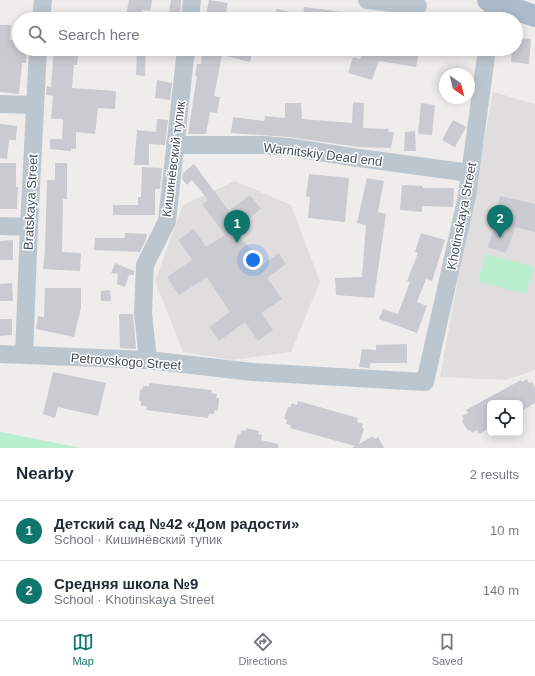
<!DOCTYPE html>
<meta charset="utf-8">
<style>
:root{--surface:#fff;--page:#f6f6f7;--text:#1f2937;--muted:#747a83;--line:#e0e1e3;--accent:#0f766e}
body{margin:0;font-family:Helvetica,sans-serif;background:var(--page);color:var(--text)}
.controls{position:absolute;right:12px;bottom:12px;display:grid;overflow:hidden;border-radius:6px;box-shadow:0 2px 10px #0003}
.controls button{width:36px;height:36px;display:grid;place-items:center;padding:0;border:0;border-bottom:1px solid var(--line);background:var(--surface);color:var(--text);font:20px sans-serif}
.compass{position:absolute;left:439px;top:68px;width:36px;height:36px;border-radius:50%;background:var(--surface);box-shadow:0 2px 10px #0003;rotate:145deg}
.you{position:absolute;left:253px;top:260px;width:14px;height:14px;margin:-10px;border:3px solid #fff;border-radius:50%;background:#1a73e8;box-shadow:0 0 0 6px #1a73e833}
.badge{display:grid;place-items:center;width:26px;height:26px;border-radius:50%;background:var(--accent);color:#fff;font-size:13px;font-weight:700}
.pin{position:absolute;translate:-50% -33px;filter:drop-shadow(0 1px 2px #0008)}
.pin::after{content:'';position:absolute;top:21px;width:14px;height:12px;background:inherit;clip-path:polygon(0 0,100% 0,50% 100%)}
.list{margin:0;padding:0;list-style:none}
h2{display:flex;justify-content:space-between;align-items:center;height:52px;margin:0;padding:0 16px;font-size:17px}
h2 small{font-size:13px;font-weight:400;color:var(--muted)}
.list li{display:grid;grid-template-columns:26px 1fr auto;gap:12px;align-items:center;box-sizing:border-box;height:60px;padding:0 16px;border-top:1px solid var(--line)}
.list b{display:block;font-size:15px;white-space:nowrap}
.list p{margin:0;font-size:13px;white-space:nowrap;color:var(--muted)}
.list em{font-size:13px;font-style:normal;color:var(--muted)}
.icon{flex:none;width:22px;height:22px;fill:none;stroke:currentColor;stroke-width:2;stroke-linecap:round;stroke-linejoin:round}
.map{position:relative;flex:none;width:535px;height:448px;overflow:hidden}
.search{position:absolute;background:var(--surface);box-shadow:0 2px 10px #0003;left:12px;right:12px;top:12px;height:44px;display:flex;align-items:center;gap:10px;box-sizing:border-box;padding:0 14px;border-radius:22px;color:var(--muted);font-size:15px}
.sheet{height:172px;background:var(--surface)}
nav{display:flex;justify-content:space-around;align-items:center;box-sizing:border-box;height:56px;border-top:1px solid var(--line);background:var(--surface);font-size:11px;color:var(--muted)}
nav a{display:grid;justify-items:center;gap:2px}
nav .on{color:var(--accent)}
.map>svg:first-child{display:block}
.education{fill:#e0ddde}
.green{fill:#b9efcf}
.building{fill:#c9cbd1}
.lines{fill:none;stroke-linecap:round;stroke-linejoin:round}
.minor{stroke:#bcc6cf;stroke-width:18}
.major{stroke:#abbbcc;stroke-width:22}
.labels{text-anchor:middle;stroke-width:3;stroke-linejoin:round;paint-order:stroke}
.street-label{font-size:13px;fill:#444f5a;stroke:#fff}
</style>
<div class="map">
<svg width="535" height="448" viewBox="0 0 535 448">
<rect width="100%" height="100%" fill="#efecec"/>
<g class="education">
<polygon points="493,92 535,104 535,370 506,380 440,377"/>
<polygon points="235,181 291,205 320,282 291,352 233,360 183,352 155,281 183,205"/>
</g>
<g class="green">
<polygon points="486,254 534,267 526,294 478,281"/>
<polygon points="0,432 81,448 0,448"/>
</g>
<g class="building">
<polygon points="129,0 152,0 150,11 142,10 140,18 126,16"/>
<polygon points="171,0 181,0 180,19 168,19"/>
<polygon points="209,0 228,3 224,19 205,19"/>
<polygon points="304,7 342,12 342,19 274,19 277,9 303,15"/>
<polygon points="0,25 11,25 10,40 19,40 19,49 27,49 26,63 22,63 19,94 0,92"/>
<polygon points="516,38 531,39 529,64 511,62 512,49 516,49"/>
<polygon points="54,49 79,49 77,65 74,65 72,88 116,91 115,109 98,108 95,134 76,132 76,149 71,149 71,151 50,149 50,139 62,139 63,119 51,119 53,96 46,95 47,86 51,87"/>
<polygon points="137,49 146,49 145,76 136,75"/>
<polygon points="202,49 239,49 252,52 250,62 222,55 214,96 220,97 217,113 210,112 206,134 188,134 197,76 195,76 197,64 201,64"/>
<polygon points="363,49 382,49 406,53 407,49 420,49 416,67 379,61 372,80 348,73 353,57 360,59"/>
<polygon points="157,80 172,83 170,100 155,98"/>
<polygon points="353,102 364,103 363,128 389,129 388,132 394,132 391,148 359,147 289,137 231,133 233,117 264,121 265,116 285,118 285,103 301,103 302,119 352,123"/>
<polygon points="421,103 435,105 432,135 418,134"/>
<polygon points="157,119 168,120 165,145 149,144 149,165 134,165 137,130 156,132"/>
<polygon points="453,120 466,127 455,147 442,140"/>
<polygon points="0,124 17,126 16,140 9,140 7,159 0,158"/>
<polygon points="415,131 416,151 404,151 405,132"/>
<polygon points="0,163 16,163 16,187 18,187 17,209 0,209"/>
<polygon points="55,163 67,163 67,199 63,199 62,252 81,253 80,271 43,269 45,250 47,180 55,180"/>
<polygon points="194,164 229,211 250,195 261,209 235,229 262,265 279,253 286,264 267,278 282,299 261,313 273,330 258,341 245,322 219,341 209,327 230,312 207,277 179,295 167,277 192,260 178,240 194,229 206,247 225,235 202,204 208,200 192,180 187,185 182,179 183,173"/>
<polygon points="142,167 162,168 160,189 155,189 155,215 113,215 113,205 138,205 138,197 141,197"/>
<polygon points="309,174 349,178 345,222 308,218 310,197 306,196"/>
<polygon points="367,178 384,181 378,212 386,214 374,298 336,295 335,278 362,277 366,225 357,223"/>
<polygon points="402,185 423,186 423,188 454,188 453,207 422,206 422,212 400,210"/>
<polygon points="500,196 535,204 535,232 515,227 506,253 488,247 496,222 494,222"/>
<polygon points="125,233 147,234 146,239 140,252 94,250 95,238 125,238"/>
<polygon points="421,233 445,240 432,281 426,279 417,302 427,306 417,333 379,319 383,309 398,314 410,282 407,281 418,253 415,252"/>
<polygon points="13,240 13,260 0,260 0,241"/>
<polygon points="115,263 134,271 134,275 129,275 125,287 117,284 118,274 111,273"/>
<polygon points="12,283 13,301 0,301 0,284"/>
<polygon points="45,288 81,288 81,308 74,337 36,329 38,316 44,317"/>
<polygon points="110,290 111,301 101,301 101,291"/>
<polygon points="119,314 133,314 136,349 120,348"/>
<polygon points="0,319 12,319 12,335 0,336"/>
<polygon points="407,344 407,363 370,363 370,368 359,367 362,349 376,350 376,345"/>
<polygon points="53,372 106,383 98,416 58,407 55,418 43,414"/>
<polygon points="527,379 529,383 532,382 535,388 535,403 520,412 520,403 490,403 490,428 479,434 477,430 472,433 470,430 468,431 462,421 464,419 462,416 468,413 466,410 521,380 522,382"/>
<polygon points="149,383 212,390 211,393 217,394 216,398 219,398 218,411 215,410 214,414 209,414 208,418 146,410 147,406 141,406 141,401 139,401 140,389 142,390 143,386 149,386"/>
<polygon points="298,401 358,418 357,422 363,424 362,428 364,429 359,444 373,436 374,439 378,437 384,448 352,448 355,446 290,428 291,425 286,424 287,420 284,419 288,407 290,407 292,403 297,405"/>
<polygon points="246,428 259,431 258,434 262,435 261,440 278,444 278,448 234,448 238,434 240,435 242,430 246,431"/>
</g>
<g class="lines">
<g class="minor">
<polyline points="367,0 418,6"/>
<polyline points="41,19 43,0"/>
<polyline points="190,19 192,0"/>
<polyline points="491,19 493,2"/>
<polyline points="0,104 35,105"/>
<polyline points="175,145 263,145 288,147 352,157 470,173"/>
<polyline points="0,226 29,227"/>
<polyline points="0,354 148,360 253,372 425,382 467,196 487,49"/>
<polyline points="24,355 29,227 38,49"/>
<polyline points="148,360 143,313 145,265 167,221 186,49"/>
</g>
<polyline class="major" points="488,0 535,16"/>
</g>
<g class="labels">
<g class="street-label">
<text transform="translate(323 154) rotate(7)" y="5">Warnitskiy Dead end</text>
<text transform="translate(173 159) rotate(-83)" y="5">Кишинёвский тупик</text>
<text transform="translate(30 202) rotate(-87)" y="5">Bratskaya Street</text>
<text transform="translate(461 216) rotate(-79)" y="5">Khotinskaya Street</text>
<text transform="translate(126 361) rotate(4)" y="5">Petrovskogo Street</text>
</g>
</g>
</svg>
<div class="controls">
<button><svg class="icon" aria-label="locate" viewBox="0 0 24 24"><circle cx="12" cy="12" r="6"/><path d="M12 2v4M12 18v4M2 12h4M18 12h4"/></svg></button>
</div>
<svg class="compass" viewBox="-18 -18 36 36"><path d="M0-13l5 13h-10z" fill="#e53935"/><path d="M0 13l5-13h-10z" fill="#747a83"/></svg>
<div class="you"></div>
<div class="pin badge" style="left:237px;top:243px">1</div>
<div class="pin badge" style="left:500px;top:238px">2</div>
<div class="search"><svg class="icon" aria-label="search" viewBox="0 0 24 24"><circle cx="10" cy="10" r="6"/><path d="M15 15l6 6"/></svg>Search here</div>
</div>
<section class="sheet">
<h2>Nearby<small>2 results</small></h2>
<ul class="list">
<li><span class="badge">1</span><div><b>Детский сад №42 «Дом радости»</b><p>School · Кишинёвский тупик</p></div><em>10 m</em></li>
<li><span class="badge">2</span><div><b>Средняя школа №9</b><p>School · Khotinskaya Street</p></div><em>140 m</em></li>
</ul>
</section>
<nav>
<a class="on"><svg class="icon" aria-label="map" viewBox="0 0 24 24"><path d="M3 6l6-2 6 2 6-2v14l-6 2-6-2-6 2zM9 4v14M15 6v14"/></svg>Map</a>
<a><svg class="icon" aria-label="directions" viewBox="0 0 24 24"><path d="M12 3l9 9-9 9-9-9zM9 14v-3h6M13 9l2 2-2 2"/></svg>Directions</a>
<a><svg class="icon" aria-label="saved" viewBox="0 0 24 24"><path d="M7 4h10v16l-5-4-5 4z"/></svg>Saved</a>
</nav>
